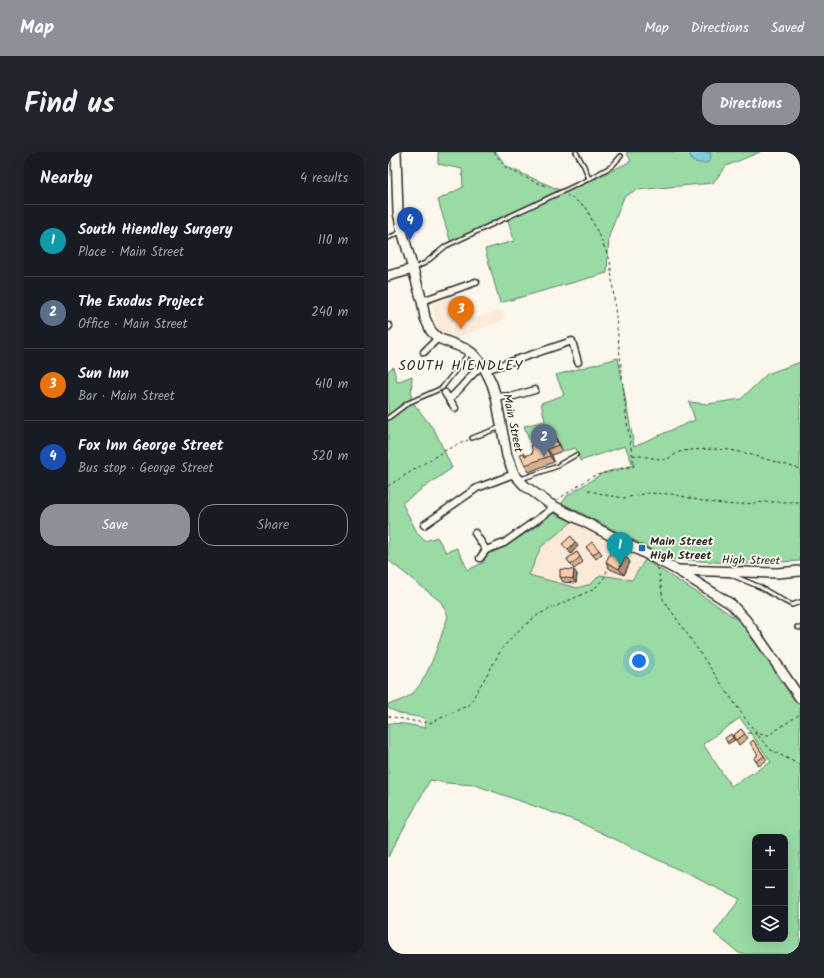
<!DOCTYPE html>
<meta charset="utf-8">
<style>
:root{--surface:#171b24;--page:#20242c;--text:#f1f3f6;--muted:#9ea1a6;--line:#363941;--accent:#8c9099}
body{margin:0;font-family:Kalam,sans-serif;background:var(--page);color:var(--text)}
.controls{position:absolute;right:12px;bottom:12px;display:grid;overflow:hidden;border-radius:8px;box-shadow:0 4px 16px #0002}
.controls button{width:36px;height:36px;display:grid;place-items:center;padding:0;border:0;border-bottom:1px solid var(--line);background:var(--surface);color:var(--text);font:20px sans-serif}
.you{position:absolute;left:251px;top:509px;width:14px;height:14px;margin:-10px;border:3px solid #fff;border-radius:50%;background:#1a73e8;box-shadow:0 0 0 6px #1a73e833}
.badge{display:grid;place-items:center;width:26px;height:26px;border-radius:50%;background:var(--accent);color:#fff;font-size:13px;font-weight:700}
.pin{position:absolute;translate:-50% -33px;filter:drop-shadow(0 1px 2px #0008)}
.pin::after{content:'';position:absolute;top:21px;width:14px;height:12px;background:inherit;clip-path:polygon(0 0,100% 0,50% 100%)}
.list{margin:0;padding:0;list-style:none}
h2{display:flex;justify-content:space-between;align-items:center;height:52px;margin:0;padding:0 16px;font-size:17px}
h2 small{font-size:13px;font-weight:400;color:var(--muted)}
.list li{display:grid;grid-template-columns:26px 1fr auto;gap:12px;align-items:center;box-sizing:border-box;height:72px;padding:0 16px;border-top:1px solid var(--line)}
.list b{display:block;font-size:15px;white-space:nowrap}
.list p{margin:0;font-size:13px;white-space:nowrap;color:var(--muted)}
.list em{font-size:13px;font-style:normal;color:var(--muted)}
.actions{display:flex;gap:8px;padding:12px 16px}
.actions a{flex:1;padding:9px 0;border:1px solid var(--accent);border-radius:16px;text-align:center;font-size:14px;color:var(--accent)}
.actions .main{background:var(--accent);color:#fff}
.icon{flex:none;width:22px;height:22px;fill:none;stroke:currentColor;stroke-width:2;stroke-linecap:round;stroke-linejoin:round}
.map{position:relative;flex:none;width:412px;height:802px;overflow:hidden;border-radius:16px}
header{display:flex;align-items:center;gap:24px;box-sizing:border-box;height:56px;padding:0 20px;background:var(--accent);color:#fff}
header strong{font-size:19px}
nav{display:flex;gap:22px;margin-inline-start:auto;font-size:14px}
.intro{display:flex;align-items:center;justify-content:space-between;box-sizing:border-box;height:96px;padding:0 24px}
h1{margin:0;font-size:28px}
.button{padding:10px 18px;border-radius:16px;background:var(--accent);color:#fff;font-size:14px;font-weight:700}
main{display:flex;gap:24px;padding:0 24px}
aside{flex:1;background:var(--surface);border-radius:16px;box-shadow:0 4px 16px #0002}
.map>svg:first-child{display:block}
.built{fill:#fbead8}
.green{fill:#99daa5;stroke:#628268;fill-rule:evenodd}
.water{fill:#7fcddd;stroke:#5d8c96}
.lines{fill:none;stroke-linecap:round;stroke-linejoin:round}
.lane-casing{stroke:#2b2b2b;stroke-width:6}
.street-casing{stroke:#2b2b2b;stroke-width:9}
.secondary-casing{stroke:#2b2b2b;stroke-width:12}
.path{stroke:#2b2b2b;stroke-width:1;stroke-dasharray:3 3;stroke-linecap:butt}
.lane{stroke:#fbf7ec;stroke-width:3}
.street{stroke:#fbf7ec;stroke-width:6}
.secondary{stroke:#fbf7ec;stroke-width:9}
.wall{fill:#d7b091;stroke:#2b2b2b}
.shaded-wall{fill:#af9076;stroke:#2b2b2b}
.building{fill:#facda9;stroke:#2b2b2b}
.poi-dot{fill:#1f6fb2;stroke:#fbf7ec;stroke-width:1.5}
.labels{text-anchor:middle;stroke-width:3.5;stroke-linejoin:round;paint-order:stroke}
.street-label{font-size:12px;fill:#2b2b2b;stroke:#fbf7ec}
.poi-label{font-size:12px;font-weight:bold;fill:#2b2b2b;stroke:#fbf7ec;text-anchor:start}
.quarter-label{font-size:14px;letter-spacing:1px;fill:#2b2b2b;stroke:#fbf7ec}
</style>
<header>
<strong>Map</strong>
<nav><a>Map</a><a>Directions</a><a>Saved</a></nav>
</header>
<div class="intro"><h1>Find us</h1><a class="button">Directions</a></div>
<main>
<aside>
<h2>Nearby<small>4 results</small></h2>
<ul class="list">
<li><span class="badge" style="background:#0f9aa8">1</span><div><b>South Hiendley Surgery</b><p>Place · Main Street</p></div><em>110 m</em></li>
<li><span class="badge" style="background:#5c6f8a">2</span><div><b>The Exodus Project</b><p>Office · Main Street</p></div><em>240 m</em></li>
<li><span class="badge" style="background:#e8710a">3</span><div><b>Sun Inn</b><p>Bar · Main Street</p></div><em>410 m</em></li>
<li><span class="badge" style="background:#1a4fb4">4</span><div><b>Fox Inn George Street</b><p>Bus stop · George Street</p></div><em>520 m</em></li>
</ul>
<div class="actions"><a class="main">Save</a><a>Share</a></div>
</aside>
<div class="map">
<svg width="412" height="802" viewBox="0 0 412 802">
<rect width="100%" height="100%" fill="#fbf7ec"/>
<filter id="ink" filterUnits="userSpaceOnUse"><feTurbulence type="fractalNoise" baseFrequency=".025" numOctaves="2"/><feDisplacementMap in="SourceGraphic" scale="8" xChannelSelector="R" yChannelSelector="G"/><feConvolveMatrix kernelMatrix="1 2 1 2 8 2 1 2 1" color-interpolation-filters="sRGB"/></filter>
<g filter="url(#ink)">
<g class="built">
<polygon points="64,143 72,170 114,158 117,167 66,187 57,184 50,177 43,150"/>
<polygon points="184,370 257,408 244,428 212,423 203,432 189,436 141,423 153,395"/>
</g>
<g class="green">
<polygon points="50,0 108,0 119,15 174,39 205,23 207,27 243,9 238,0 372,0 338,14 325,31 248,38 236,45 221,84 219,121 112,151 97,97 126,89 120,68 63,91 50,48 75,35 74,17 50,12"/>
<polygon points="230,206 246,294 307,268 301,250 320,252 353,247 379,222 412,210 412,409 356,412 282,407 174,351 180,343 215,321 245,313 237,294 192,309 188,296 175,299 171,290 145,299 136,274 157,269 153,251 176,243 168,223"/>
<path d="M5,215L9,230L24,224L23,248L47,279L64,316L14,351L30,382L37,389L49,385L58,400L69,396L80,418L96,410L99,402C125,391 144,378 165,361L184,370L153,395L141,423L189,436L203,432L212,423L244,428L257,408L329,453L355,472L412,552V802H352L326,781L352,747L191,670L87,633L58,631L42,628L0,705V571L17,572L38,576L36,566L13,562L0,556V552C8,551 19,546 25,541C42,524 52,486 60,464L53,450L0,408V219ZM352,566L383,610L343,634L315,592ZM367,685H397V787H367Z"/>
</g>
<polygon class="water" points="303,0 321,0 323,3 322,8 319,11 310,11 304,9 302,3"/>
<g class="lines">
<defs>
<g id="lane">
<polyline points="188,0 196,14 201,27"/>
<polyline points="0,86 13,80"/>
<polyline points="27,116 37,111 58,94 201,27 224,14 233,4"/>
<polyline points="0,266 20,251 54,236 81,201"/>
<polyline points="84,286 113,275"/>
<polyline points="133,327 170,314 172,312 188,303"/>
<polyline points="341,422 372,435 396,449 404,453 412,450"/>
<polyline points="409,475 412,476"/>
</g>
<g id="street">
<polyline points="34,149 88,130"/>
<polyline points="0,175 1,174"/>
<polyline points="36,200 50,186"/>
<polyline points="98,218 184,189 190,210"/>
<polyline points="57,241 67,256"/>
<polyline points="108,245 126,244 147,238"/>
<path d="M61,247C74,237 82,222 95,213"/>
<polyline points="36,373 89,336 126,322"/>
<polyline points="87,381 98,398 92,406"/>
<polyline points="98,398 116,391 167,355"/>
</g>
<g id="secondary">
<polyline points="8,0 10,60 13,75 34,149 37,166 43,179 50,186 78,197 84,201 95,213 104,232 108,245 119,304 126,322 137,334 162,352 289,418 343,452 357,467 368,482 412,546"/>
<polyline points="0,124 25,117"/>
<polyline points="289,418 389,421 412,419"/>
</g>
</defs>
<use href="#lane" class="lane-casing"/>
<use href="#street" class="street-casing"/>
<use href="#secondary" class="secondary-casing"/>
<g class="path">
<polyline points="106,0 118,16 147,30 167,37"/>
<polyline points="245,303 278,308 291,300 301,298 328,297 342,298 357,301 412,317"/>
<polyline points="0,334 56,299 80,288"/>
<polyline points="200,338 218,343 236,346 260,341 284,342 319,350 346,353 377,350 412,350"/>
<polyline points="169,348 205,324 246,314 239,271 222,108 198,55 179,43"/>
<polyline points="270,416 275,447 354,562 373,587 383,598 412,613"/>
<polyline points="0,564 25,569 42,571 81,553 115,495 132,477 151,462 206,437 216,426 221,414"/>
<polyline points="360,581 381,583 412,562"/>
</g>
<use href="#lane" class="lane"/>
<use href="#street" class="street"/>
<use href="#secondary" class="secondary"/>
</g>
<g class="wall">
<polygon points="167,285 171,292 174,299 164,303 166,310 141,320 137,313 136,301 138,304 145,301"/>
<polygon points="198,395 211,398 214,402 208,407"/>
<polygon points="189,400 195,410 186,417 179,407"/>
<polygon points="237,404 242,410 236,423 222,417 218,410"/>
<polygon points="189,422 188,431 175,430 172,425"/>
<polygon points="353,577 360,586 351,593 345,584"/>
<polygon points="343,582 347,588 340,592 339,590"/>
<polygon points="365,588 379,608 371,614 366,606 370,603"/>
</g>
<g class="shaded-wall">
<polygon points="167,285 171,292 174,299 170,293"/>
<polygon points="159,297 164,303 166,310 162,304"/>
<polygon points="187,390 190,394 183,402 180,398"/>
<polygon points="237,404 242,410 236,423 231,417"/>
<polygon points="186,418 189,422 188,431 185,427"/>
</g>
<g class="building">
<polygon points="167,285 170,293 159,297 162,304 137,313 132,302 136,301 137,304 145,301 143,294"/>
<polygon points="183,384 187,390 180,398 174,392"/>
<polygon points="204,390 211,398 205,403 198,395"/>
<polygon points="224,397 237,404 231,417 218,410"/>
<polygon points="189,400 192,405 183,413 179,407"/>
<polygon points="172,417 186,418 185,427 172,425"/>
<polygon points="353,577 357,582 348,588 345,584"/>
<polygon points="343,582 345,586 339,590 337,586"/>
<polygon points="365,588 376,604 368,610 366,606 370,603 362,591"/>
</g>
</g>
<rect class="poi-dot" x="250" y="392" width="8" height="8" rx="2"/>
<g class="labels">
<g class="street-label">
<text transform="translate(125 271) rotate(78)" y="4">Main Street</text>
<text transform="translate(363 408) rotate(1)" y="4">High Street</text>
</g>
<g class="poi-label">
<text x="262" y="393">Main Street<tspan x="262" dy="14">High Street</tspan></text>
</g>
<g class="quarter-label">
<text x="73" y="218">SOUTH HIENDLEY</text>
</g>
</g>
</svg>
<div class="controls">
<button>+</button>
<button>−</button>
<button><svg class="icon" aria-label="layers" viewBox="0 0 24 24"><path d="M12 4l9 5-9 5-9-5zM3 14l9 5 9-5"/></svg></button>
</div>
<div class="you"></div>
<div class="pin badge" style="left:232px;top:413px;background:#0f9aa8">1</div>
<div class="pin badge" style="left:156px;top:305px;background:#5c6f8a">2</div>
<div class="pin badge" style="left:73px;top:177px;background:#e8710a">3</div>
<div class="pin badge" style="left:22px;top:88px;background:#1a4fb4">4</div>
</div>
</main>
